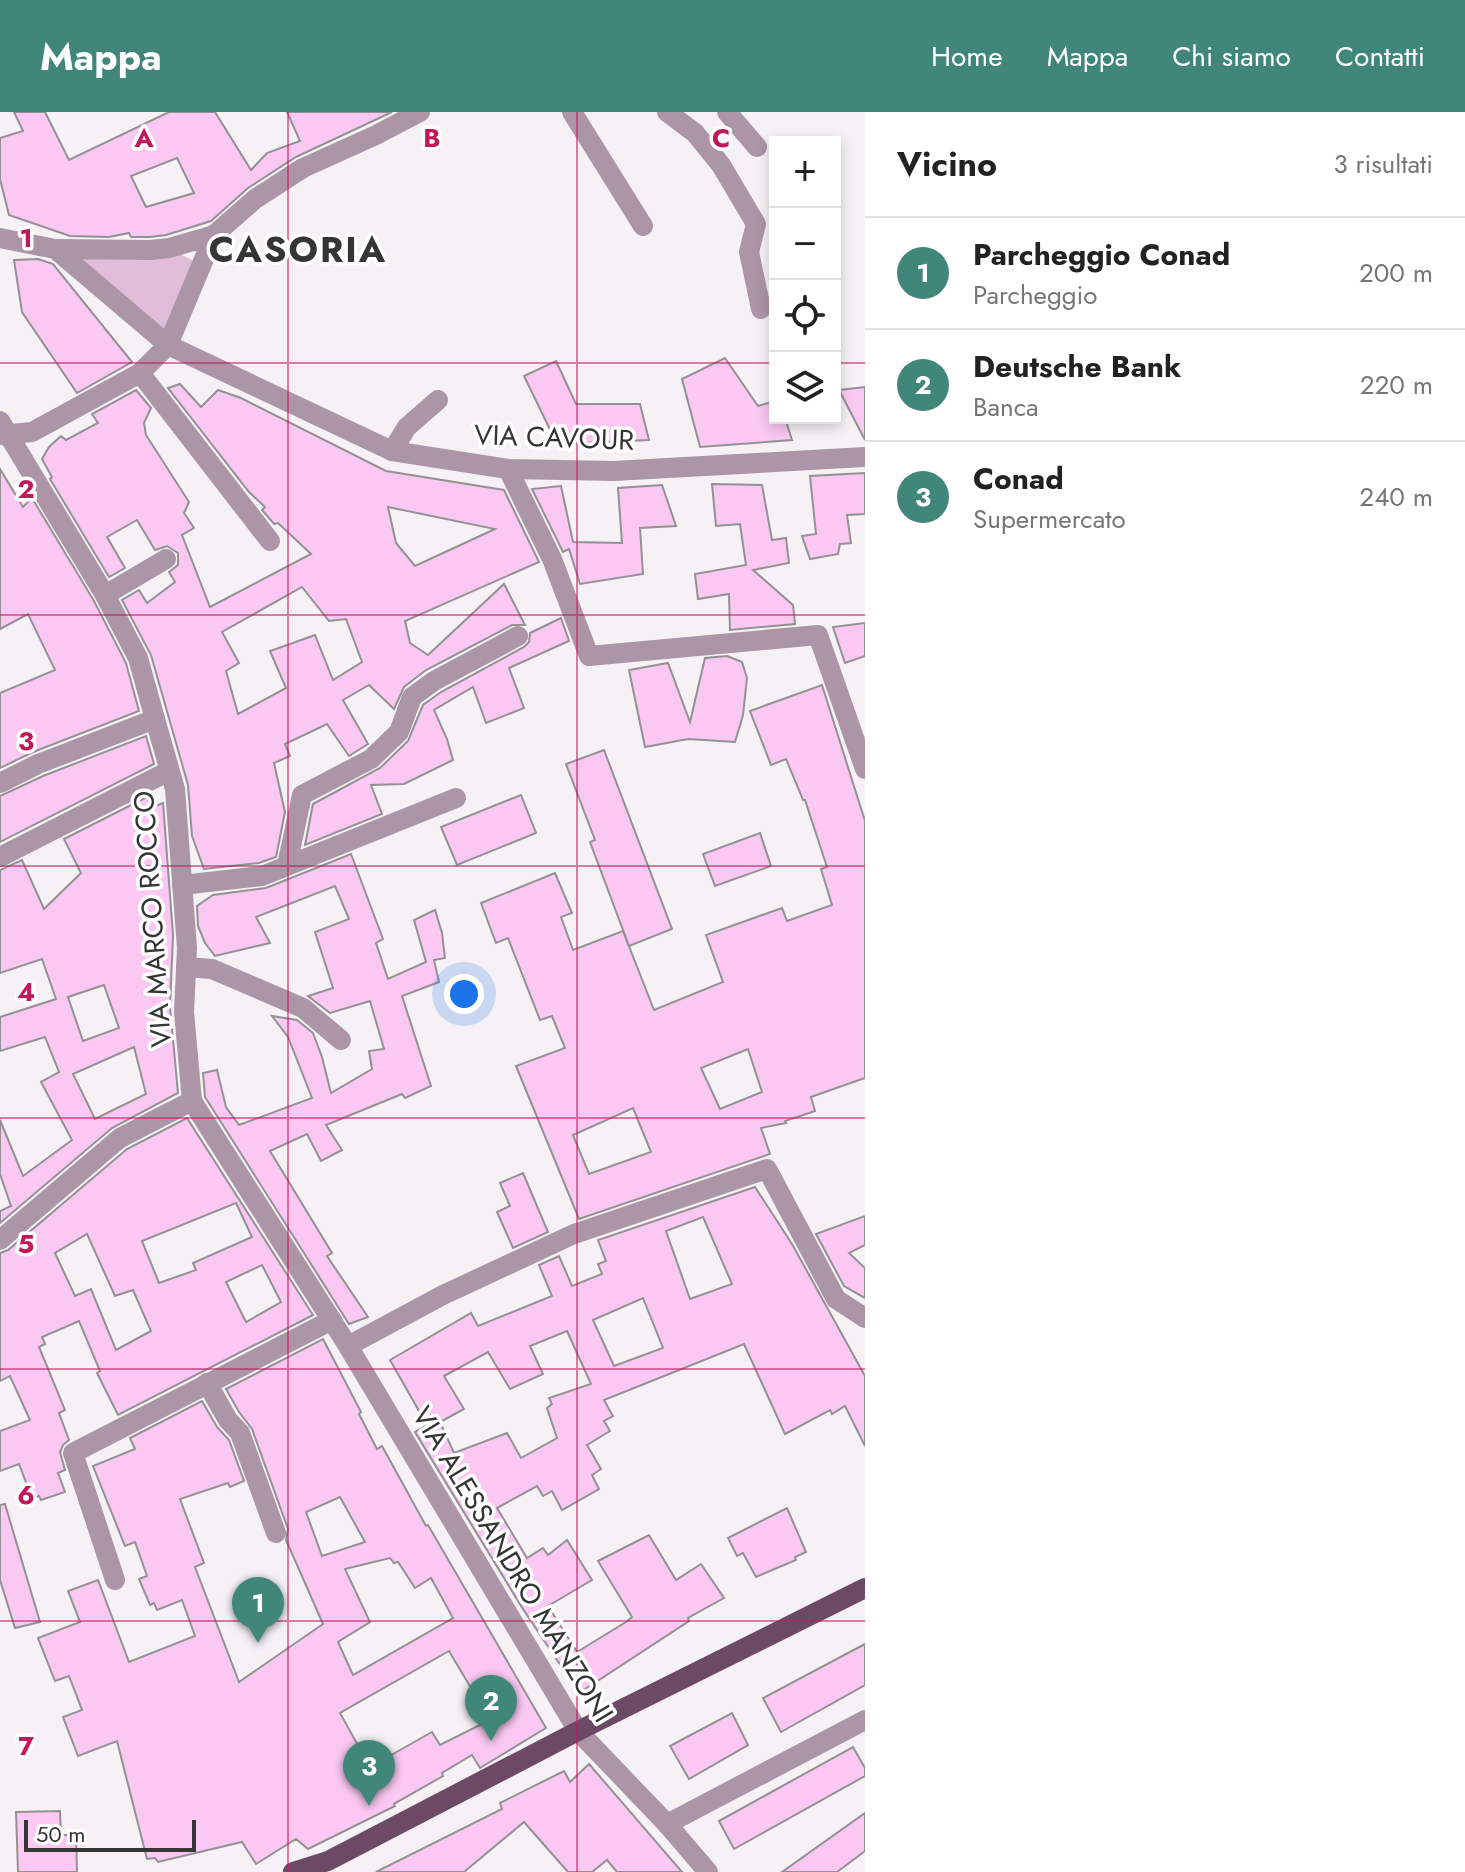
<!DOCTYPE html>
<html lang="it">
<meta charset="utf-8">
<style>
:root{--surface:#fff;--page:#f2f2f2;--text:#222;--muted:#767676;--line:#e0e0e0;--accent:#41867b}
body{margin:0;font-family:Jost,sans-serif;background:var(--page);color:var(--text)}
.controls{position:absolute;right:24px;top:24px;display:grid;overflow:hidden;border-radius:0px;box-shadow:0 4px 12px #0003}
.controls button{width:72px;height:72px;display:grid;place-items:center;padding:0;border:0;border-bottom:2px solid var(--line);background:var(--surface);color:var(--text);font:40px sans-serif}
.scale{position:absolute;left:24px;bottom:20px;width:172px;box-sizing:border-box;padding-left:8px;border:4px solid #363536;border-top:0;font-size:22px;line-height:28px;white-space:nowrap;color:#363536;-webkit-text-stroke:6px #fff;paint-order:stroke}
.you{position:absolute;left:464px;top:882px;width:28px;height:28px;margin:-20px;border:6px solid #fff;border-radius:50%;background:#1a73e8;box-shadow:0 0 0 12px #1a73e833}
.badge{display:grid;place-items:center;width:52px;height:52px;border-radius:50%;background:var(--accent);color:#fff;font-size:26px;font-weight:700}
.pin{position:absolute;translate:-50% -66px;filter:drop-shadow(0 2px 4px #0008)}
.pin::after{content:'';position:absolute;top:42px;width:28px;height:24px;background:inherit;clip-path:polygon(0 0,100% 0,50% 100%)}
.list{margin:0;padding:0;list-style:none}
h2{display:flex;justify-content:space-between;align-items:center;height:104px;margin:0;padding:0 32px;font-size:34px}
h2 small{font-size:26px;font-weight:400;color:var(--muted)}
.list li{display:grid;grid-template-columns:52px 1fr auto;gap:24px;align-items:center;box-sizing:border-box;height:112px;padding:0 32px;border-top:2px solid var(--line)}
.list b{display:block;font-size:30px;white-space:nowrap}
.list p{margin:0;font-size:26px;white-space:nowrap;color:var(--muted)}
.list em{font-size:26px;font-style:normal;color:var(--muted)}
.icon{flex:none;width:44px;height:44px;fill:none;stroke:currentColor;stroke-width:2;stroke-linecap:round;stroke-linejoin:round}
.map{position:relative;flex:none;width:865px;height:1760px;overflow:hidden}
header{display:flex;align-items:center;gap:48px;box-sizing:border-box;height:112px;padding:0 40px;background:var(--accent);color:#fff}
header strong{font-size:38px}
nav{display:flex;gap:44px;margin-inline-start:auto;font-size:28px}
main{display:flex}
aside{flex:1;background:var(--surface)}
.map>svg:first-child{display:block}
.green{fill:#e1bddb}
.building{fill:#fac8f2;stroke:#949194;stroke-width:2;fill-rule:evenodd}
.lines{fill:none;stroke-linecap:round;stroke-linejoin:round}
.minor{stroke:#ab95a7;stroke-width:20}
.major{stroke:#6d4968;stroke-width:20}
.grid{fill:none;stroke:#c2185b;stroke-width:2;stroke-opacity:0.55}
.labels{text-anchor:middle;stroke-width:7;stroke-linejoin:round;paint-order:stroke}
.street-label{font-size:28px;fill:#363536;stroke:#fff}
.district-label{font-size:36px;font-weight:bold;letter-spacing:2px;fill:#363536;stroke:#fff}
.grid-label{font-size:26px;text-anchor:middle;font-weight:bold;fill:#c2185b;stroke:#fff;stroke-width:7;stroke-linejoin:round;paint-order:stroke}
</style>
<header>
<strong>Mappa</strong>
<nav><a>Home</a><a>Mappa</a><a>Chi siamo</a><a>Contatti</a></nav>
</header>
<main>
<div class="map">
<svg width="865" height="1760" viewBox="0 0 865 1760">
<rect width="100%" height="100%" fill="#f5f1f4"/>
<polygon class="green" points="65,141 180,142 194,149 166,219"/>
<g class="building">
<path d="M14,0H45L69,48L169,0H215L251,58L267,41L300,29L287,0H392L296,45L248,76L211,109L166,123L150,125H131L129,121L109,125L70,124L9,103L0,67V26L23,19ZM177,46L194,81L146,95L131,64Z"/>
<polygon points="38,147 53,152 132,250 77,281 22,200 14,148"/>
<polygon points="725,246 758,294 775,289 775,306 785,306 792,328 700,335 682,267"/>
<polygon points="556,249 576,292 640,292 649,328 557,332 524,264"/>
<path d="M180,272L201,295L218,278L241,286L386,359L504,378L539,450L405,509L410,531L428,543L504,472L525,513H512L426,558L404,575L394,597L369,573L343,588L368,632L349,644L327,612L285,632L290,644L274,651L285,700L276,745L259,751L204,757L192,724L188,673L151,543L122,488L139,478L147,491L175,470L169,460L178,453V441L167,434L155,438L137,408L107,425L125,456L109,465L50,367L52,365L42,347L49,335L61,324L66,328L98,311L92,302L136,278L151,296L144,311L146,323L189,390L184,401L194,416L182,423L210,495L311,442L278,411L274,412L262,398L265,395L249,380L168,276ZM388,395L495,417L415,454L396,431ZM302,475L329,509L346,507L362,550L333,568L315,523L270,539L286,576L238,602L226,559L239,551L222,520Z"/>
<polygon points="865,275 865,328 839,278"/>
<polygon points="0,357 23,395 32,386 94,489 126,551 139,599 33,640 0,656 0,581 55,558 28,502 0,517"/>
<polygon points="865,361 865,402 847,403 851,431 840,432 838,442 810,447 802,424 816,422 810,364"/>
<polygon points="712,372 762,373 772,428 786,426 789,451 753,458 793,493 795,512 730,518 729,482 698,487 695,462 746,453 740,412 716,414"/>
<polygon points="662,373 676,414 640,416 643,462 580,472 569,437 563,440 532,377 561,374 573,430 622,431 618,376"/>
<polygon points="561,506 569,529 509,556 524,596 486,611 473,575 434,598 447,627 453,648 404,672 371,673 382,702 305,733 313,692 380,656 408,629 423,593 441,580 524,535 529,530 530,521"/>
<polygon points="865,511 865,544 845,551 833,515"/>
<polygon points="727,544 742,550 747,566 743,603 735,630 688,627 645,635 629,558 668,551 690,610 705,546"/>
<path d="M822,573L865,709V966L811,985L815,999L785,1009L786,1011L761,1016L770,1042L579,1107L516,954L565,936L552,904L540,908L508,826L496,831L481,791L555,761L572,801L561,805L573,838L623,819L654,898L723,870L706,823L782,796L787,809L832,793L821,757L827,755L805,688H803L786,647L771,653L750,599ZM748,937L762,980L720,997L701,956ZM633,996L651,1040L589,1062L573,1023Z"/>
<polygon points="146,624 154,652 0,730 0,684 43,664"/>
<polygon points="604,638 672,817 629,834 590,730 595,728 566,652"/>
<polygon points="521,683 536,721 457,753 441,715"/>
<path d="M147,685L151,696L163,691L173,823L170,895L178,981L112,1016L0,1111V1099L11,1094L0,1062V1008L23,1064L72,1028L41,970L59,960L45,925L0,939V905L56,887L42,847L0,861V758L22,748L44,797L81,761L64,727ZM104,873L119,916L83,929L68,885ZM134,935L146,982L95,1007L73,962Z"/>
<polygon points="760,721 771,754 715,774 703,742"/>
<polygon points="351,742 383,827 376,831 388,867 426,850 414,808 435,798 442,821 445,846 434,848 439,870 402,884 431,974 405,986 402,982 326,1013 342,1038 321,1049 307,1022 270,1039 332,1141 327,1144 368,1205 349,1212 205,985 203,961 217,958 226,995 239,1013 312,986 288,925 272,904 297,908 313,921 322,945 331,981 372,957 369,939 384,937 370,889 330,901 308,884 333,876 315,820 349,807 335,774 256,805 270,831 215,844 205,831 198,814 197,794 213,783 266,776"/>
<path d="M187,1006L313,1203L118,1303L97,1261L100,1259L79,1209L42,1225L45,1232L39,1235L65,1298L59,1301L69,1328L63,1333L60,1340L65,1358L58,1361L65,1380L41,1388L39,1384L32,1386L19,1352L0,1359V1319L30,1308L10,1264L0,1269V1141L8,1138L127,1037ZM236,1091L252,1125L193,1151L196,1158L159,1171L142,1129ZM87,1122L115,1184L133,1178L151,1219L116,1238L91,1177L75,1184L55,1141ZM262,1153L281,1190L246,1210L226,1170Z"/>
<polygon points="523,1061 548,1120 513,1136 497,1100 510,1094 500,1071"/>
<path d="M755,1075L792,1132L865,1264V1334L845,1294L832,1302L830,1298L785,1322L744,1232L604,1288L613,1304L604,1309L610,1319L587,1333L601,1357L592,1363L599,1377L562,1398L552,1379L543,1384L537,1374L497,1396L527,1446L543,1436L548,1443L567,1428L592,1468L548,1494L577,1540L626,1510L632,1505L598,1449L649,1423L676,1468L701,1452L724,1486L688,1506L689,1509L579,1581L521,1494L415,1320L427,1313L390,1248L471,1201L478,1214L552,1184L539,1153L559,1144L572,1174L602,1162L598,1152L606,1149L598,1128ZM703,1105L732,1172L690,1187L666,1119ZM643,1186L663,1236L614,1254L593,1208ZM567,1219L591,1272L549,1286L552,1292L547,1296L557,1326L521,1346L507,1321L454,1341L440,1310L464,1297L444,1264L488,1240L510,1277L543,1262L530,1234Z"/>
<polygon points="865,1104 865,1133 849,1141 865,1156 865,1186 844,1174 816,1122"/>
<path d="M323,1227L361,1300L359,1302L377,1337L382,1334L426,1414L428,1413L546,1616L480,1656L472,1643L442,1661L443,1664L394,1692L395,1694L308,1737L296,1727L256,1752L242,1730L158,1750L155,1746L147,1747L117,1629L78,1644L63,1605L82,1598L69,1564L55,1569L38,1526L80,1510L68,1479L98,1468L129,1550L195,1524L182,1488L157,1498L154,1491L150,1493L139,1467L147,1464L135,1430L125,1434L93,1354L135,1337L130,1326L202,1289L217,1315L229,1328L244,1369L230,1375L228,1371L180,1387L204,1451L195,1455L239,1570L323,1512L286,1428L288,1417L252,1317L239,1300L226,1277ZM340,1385L365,1430L322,1444L306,1400ZM390,1446L394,1451L398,1450L415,1476L431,1466L453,1506L353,1563L338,1530L370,1510L345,1457ZM449,1539L490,1608L440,1633L432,1620L370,1655L340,1601Z"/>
<polygon points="5,1392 40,1510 15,1516 0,1468 0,1393"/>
<polygon points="787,1396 806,1440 795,1445 796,1448 756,1465 743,1441 737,1444 728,1426"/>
<polygon points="865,1532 865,1573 781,1620 763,1586"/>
<polygon points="732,1601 748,1633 689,1667 670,1634"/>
<polygon points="853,1635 865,1656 865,1664 734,1737 719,1709"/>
<polygon points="589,1652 682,1760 617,1760 607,1748 592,1760 568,1760 524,1710 464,1760 376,1760 502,1697 500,1691 564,1659 570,1670"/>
<polygon points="60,1699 61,1723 76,1723 77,1760 18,1760 16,1700"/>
<polygon points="865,1701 865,1739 837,1760 782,1760"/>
</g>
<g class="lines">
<g class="minor">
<polyline points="572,0 643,114"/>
<polyline points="667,0 695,21 721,53 756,112 749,140 761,197"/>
<polyline points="727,0 757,35"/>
<polyline points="214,123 255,87 303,56 376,23 420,0"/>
<polyline points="0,126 55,137"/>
<polyline points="140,261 270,429"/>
<polyline points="0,309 105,483 138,546 155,607 175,677 187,836 184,900 192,989 348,1234 578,1619 667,1712 708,1760"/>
<polyline points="0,323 32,320 140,261 168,233 214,123 169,136 151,138 55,137 168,233 392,339 508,357 614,359 865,345"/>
<polyline points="392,339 407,315 438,288"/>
<polyline points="508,357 552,447 589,544 818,523 865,657"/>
<polyline points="105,483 166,447"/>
<polyline points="0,671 38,652 155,607"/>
<polyline points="0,745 169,659"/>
<polyline points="287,753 302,683 371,647 399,620 412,585 434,569 518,524"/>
<polyline points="182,773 262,764 456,686"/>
<polyline points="186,855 212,857 303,896 341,928"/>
<polyline points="0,1128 120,1026 192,989"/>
<polyline points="348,1234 443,1183 574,1122 767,1057 836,1187 865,1206"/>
<polyline points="207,1271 228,1308 240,1321 276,1421"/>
<polyline points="115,1468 73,1341 332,1208"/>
<polyline points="667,1712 865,1608"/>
</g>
<polyline class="major" points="293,1760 328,1749 578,1619 865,1476"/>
</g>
<path class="grid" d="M288,0V1760M577,0V1760M0,251H775M835,251H865M0,503H865M0,754H865M0,1006H865M0,1257H865M0,1509H865"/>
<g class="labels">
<g class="street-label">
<text transform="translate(554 325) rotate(2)" y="10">VIA CAVOUR</text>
<text transform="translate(152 807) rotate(-94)" y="10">VIA MARCO ROCCO</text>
<text transform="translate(513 1452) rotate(59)" y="10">VIA ALESSANDRO MANZONI</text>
</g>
<g class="district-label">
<text x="298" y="150">CASORIA</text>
</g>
</g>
<g class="grid-label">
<text x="144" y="35">A</text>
<text x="432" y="35">B</text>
<text x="721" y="35">C</text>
<text x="26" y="135">1</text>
<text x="26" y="386">2</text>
<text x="26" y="638">3</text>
<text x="26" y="889">4</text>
<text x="26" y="1141">5</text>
<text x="26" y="1392">6</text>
<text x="26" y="1643">7</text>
</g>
</svg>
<div class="controls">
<button>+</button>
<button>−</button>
<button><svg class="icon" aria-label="locate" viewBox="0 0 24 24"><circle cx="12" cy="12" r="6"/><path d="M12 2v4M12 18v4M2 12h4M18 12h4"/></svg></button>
<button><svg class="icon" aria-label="layers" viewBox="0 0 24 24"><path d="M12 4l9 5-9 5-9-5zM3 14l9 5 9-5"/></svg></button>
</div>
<div class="scale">50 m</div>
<div class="you"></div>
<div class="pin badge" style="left:258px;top:1531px">1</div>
<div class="pin badge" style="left:491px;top:1629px">2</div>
<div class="pin badge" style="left:369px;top:1694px">3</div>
</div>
<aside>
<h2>Vicino<small>3 risultati</small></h2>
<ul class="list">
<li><span class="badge">1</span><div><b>Parcheggio Conad</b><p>Parcheggio</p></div><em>200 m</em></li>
<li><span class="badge">2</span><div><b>Deutsche Bank</b><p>Banca</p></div><em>220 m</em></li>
<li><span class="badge">3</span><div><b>Conad</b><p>Supermercato</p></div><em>240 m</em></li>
</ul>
</aside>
</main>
